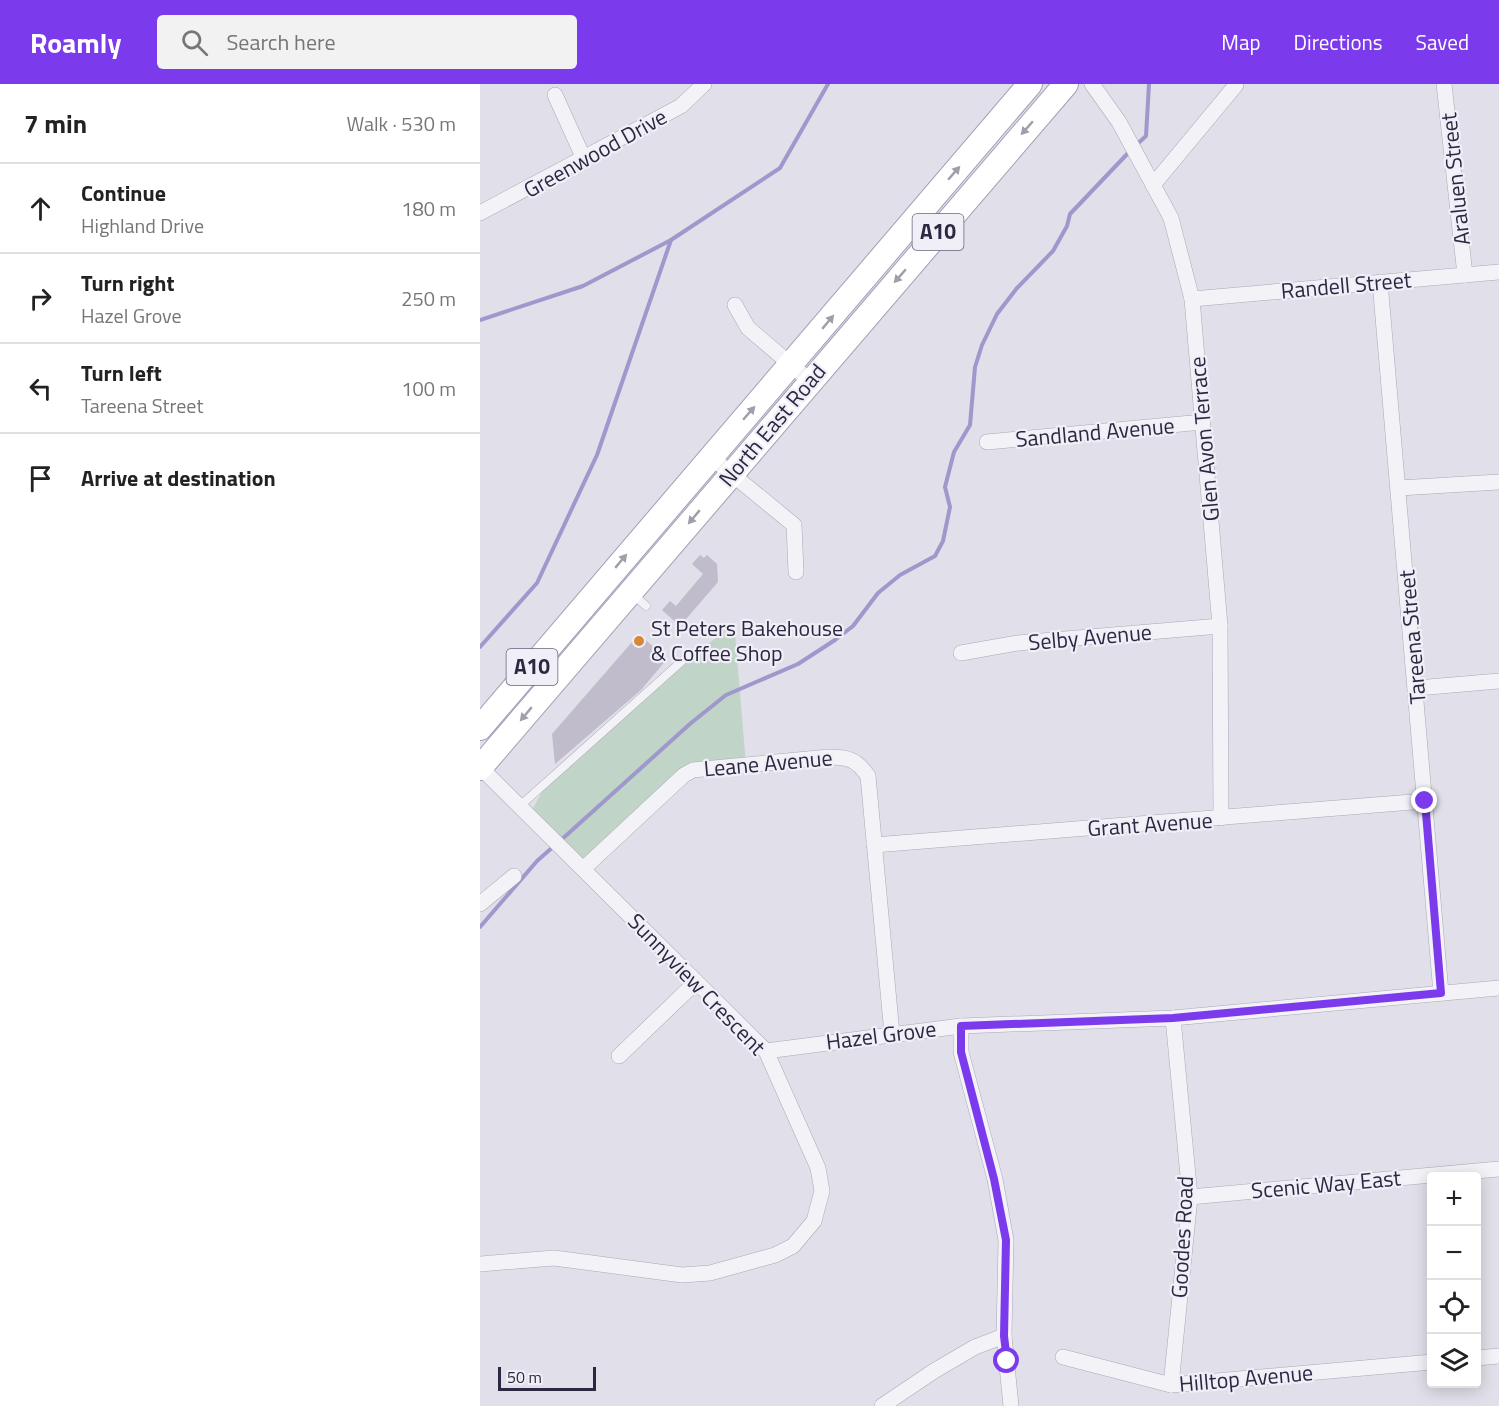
<!DOCTYPE html>
<meta charset="utf-8">
<style>
:root{--surface:#fff;--page:#f2f2f2;--text:#222;--muted:#767676;--line:#e0e0e0;--accent:#7c3aed}
body{margin:0;font-family:"Titillium Web",sans-serif;background:var(--page);color:var(--text)}
.controls{position:absolute;right:18px;bottom:18px;display:grid;overflow:hidden;border-radius:6px;box-shadow:0 3px 15px #0003}
.controls button{width:54px;height:54px;display:grid;place-items:center;padding:0;border:0;border-bottom:2px solid var(--line);background:var(--surface);color:var(--text);font:30px sans-serif}
.scale{position:absolute;left:18px;bottom:15px;width:98px;box-sizing:border-box;padding-left:6px;border:3px solid #2e2741;border-top:0;font-size:16px;line-height:21px;white-space:nowrap;color:#2e2741;-webkit-text-stroke:4px #f0eff7;paint-order:stroke}
.stop{position:absolute;width:18px;height:18px;margin:-14px;border:4px solid #7c3aed;border-radius:50%;background:#fff}
.stop.end{background:#7c3aed;border-color:#fff;box-shadow:0 2px 6px #0008}
.list{margin:0;padding:0;list-style:none}
h2{display:flex;justify-content:space-between;align-items:center;height:78px;margin:0;padding:0 24px;font-size:26px}
h2 small{font-size:20px;font-weight:400;color:var(--muted)}
.list li{display:grid;grid-template-columns:39px 1fr auto;gap:18px;align-items:center;box-sizing:border-box;height:90px;padding:0 24px;border-top:2px solid var(--line)}
.list b{display:block;font-size:22px;white-space:nowrap}
.list p{margin:0;font-size:20px;white-space:nowrap;color:var(--muted)}
.list em{font-size:20px;font-style:normal;color:var(--muted)}
.icon{flex:none;width:33px;height:33px;fill:none;stroke:currentColor;stroke-width:2;stroke-linecap:round;stroke-linejoin:round}
.map{position:relative;flex:none;width:1019px;height:1322px;overflow:hidden}
header{display:flex;align-items:center;gap:36px;box-sizing:border-box;height:84px;padding:0 30px;background:var(--accent);color:#fff}
header strong{font-size:28px}
nav{display:flex;gap:33px;margin-inline-start:auto;font-size:21px}
.search{width:420px;height:54px;background:var(--page);display:flex;align-items:center;gap:15px;box-sizing:border-box;padding:0 21px;border-radius:6px;color:var(--muted);font-size:22px}
main{display:flex}
aside{flex:1;background:var(--surface)}
.map>svg:first-child{display:block}
.green{fill:#c0d4c7}
.lines{fill:none;stroke-linecap:round;stroke-linejoin:round}
.stream{stroke:#9f98cc;stroke-width:4}
.building{fill:#c0bccc}
.service-casing{stroke:#aba8b7;stroke-width:9}
.minor-casing{stroke:#aba8b7;stroke-width:16}
.primary-casing{stroke:#a39eb6;stroke-width:26}
.service{stroke:#f3f2f7;stroke-width:8}
.minor{stroke:#f3f2f7;stroke-width:15}
.primary{stroke:#fff;stroke-width:24}
.oneway{fill:#a19eaa}
.route{stroke:#7c3aed;stroke-width:8}
.poi-dot{fill:#d7873c;stroke:#f0eff7;stroke-width:2}
.labels{text-anchor:middle;stroke-width:4.5;stroke-linejoin:round;paint-order:stroke}
.shield{fill:#f0eff7;stroke:#686378;stroke-width:1.5}
.shield-label{font-size:21px;font-weight:bold;fill:#2e2741}
.street-label{font-size:22px;fill:#2e2741;stroke:#f0eff7}
.poi-label{font-size:22px;fill:#2e2741;stroke:#f0eff7;text-anchor:start}
</style>
<header>
<strong>Roamly</strong>
<div class="search"><svg class="icon" aria-label="search" viewBox="0 0 24 24"><circle cx="10" cy="10" r="6"/><path d="M15 15l6 6"/></svg>Search here</div>
<nav><a>Map</a><a>Directions</a><a>Saved</a></nav>
</header>
<main>
<aside>
<h2>7 min<small>Walk · 530 m</small></h2>
<ul class="list">
<li><svg class="icon" aria-label="ahead" viewBox="0 0 24 24"><path d="M12 20V5M6 11l6-6 6 6"/></svg><div><b>Continue</b><p>Highland Drive</p></div><em>180 m</em></li>
<li><svg class="icon" aria-label="right" viewBox="0 0 24 24"><path d="M7 20v-9h11M14 6l5 5-5 5"/></svg><div><b>Turn right</b><p>Hazel Grove</p></div><em>250 m</em></li>
<li><svg class="icon" aria-label="left" viewBox="0 0 24 24"><path d="M17 20v-9H6M10 6l-5 5 5 5"/></svg><div><b>Turn left</b><p>Tareena Street</p></div><em>100 m</em></li>
<li><svg class="icon" aria-label="arrive" viewBox="0 0 24 24"><path d="M6 21V4h12l-3 4 3 4H6"/></svg><div><b>Arrive at destination</b></div></li>
</ul>
</aside>
<div class="map">
<svg width="1019" height="1322" viewBox="0 0 1019 1322">
<rect width="100%" height="100%" fill="#e1dfe9"/>
<polygon class="green" points="254,538 266,681 213,686 103,785 50,730 67,698"/>
<g class="lines">
<g class="stream">
<polyline points="655,62 666,52 669,0"/>
<polyline points="0,236 103,202 191,156 300,84 348,0"/>
<polyline points="0,563 57,499 117,371 191,156"/>
<polyline points="80,757 211,639 246,611 318,580 355,556 373,542 398,509 420,491 455,472 463,457 470,423 465,403 474,368 490,341 495,283 502,261 517,230 537,204 573,167 587,142 590,130 650,67"/>
<polyline points="0,843 57,777 74,762"/>
</g>
</g>
<g class="building">
<polygon points="220,471 224,474 227,471 237,480 238,498 200,542 182,526 190,517 196,522 223,490 212,480"/>
<polygon points="159,550 187,575 161,606 75,680 72,650"/>
</g>
<g class="lines">
<defs>
<g id="service">
<polyline points="154,511 166,522"/>
<polyline points="41,721 211,569"/>
</g>
<g id="minor">
<polyline points="612,0 639,38 691,134 712,215 740,542 741,734"/>
<polyline points="964,0 985,191"/>
<polyline points="75,11 104,75"/>
<polyline points="673,101 756,1"/>
<polyline points="0,129 201,22 224,0"/>
<polyline points="900,198 961,909"/>
<polyline points="712,215 1019,188"/>
<polyline points="255,221 268,244 330,297"/>
<polyline points="507,358 723,338"/>
<polyline points="231,373 314,441 316,488"/>
<polyline points="919,404 1019,398"/>
<polyline points="481,569 538,559 740,542"/>
<polyline points="937,604 1019,597"/>
<polyline points="0,683 286,967 338,1084 342,1107 334,1137 313,1162 295,1171 230,1189 202,1191 74,1174 0,1180"/>
<polyline points="394,761 945,717"/>
<path d="M103,785L204,691L213,686L349,673C369,673 377,676 388,692L412,950"/>
<polyline points="0,820 34,792"/>
<polyline points="481,942 481,968 515,1095 526,1156 524,1252 531,1322"/>
<polyline points="286,967 481,942 693,934 1019,904"/>
<polyline points="139,972 216,898"/>
<polyline points="710,1113 1019,1085"/>
<polyline points="583,1273 691,1301 952,1278"/>
<polyline points="996,1274 1019,1272"/>
<polyline points="691,1301 710,1113 693,934"/>
<polyline points="402,1322 454,1287 495,1263 524,1252"/>
</g>
<g id="primary">
<polyline points="0,644 550,0"/>
<polyline points="0,684 586,0"/>
</g>
</defs>
<use href="#service" class="service-casing"/>
<use href="#minor" class="minor-casing"/>
<use href="#primary" class="primary-casing"/>
<use href="#service" class="service"/>
<use href="#minor" class="minor"/>
<use href="#primary" class="primary"/>
</g>
<defs><path id="oneway-solid" d="M-6-.8H1V-3.2L6.5 0L1 3.2V.8H-6Z" transform="scale(1.5)"/></defs>
<g class="oneway">
<use href="#oneway-solid" transform="translate(547 44) rotate(131)"/>
<use href="#oneway-solid" transform="translate(474 89) rotate(-49)"/>
<use href="#oneway-solid" transform="translate(420 192) rotate(131)"/>
<use href="#oneway-solid" transform="translate(348 238) rotate(-50)"/>
<use href="#oneway-solid" transform="translate(269 329) rotate(-49)"/>
<use href="#oneway-solid" transform="translate(214 433) rotate(130)"/>
<use href="#oneway-solid" transform="translate(141 477) rotate(-50)"/>
<use href="#oneway-solid" transform="translate(46 630) rotate(130)"/>
</g>
<g class="lines">
<polyline class="route" points="527,1277 524,1252 526,1156 514,1095 481,968 481,942 693,934 961,909 945,717"/>
</g>
<circle class="poi-dot" cx="159" cy="557" r="6"/>
<g class="labels">
<g class="shield">
<rect x="432.5" y="130" width="51" height="36" rx="4.5"/>
<rect x="26.5" y="565" width="51" height="36" rx="4.5"/>
</g>
<g class="shield-label">
<text x="458" y="155">A10</text>
<text x="52" y="590">A10</text>
</g>
<g class="street-label">
<text transform="translate(115 69) rotate(-29)" y="8">Greenwood Drive</text>
<text transform="translate(975 95) rotate(-96)" y="8">Araluen Street</text>
<text transform="translate(866 201) rotate(-5)" y="8">Randell Street</text>
<text transform="translate(292 341) rotate(-50)" y="8">North East Road</text>
<text transform="translate(615 348) rotate(-5)" y="8">Sandland Avenue</text>
<text transform="translate(724 355) rotate(-95)" y="8">Glen Avon Terrace</text>
<text transform="translate(610 553) rotate(-5)" y="8">Selby Avenue</text>
<text transform="translate(932 553) rotate(-95)" y="8">Tareena Street</text>
<text transform="translate(288 679) rotate(-5)" y="8">Leane Avenue</text>
<text transform="translate(670 740) rotate(-4)" y="8">Grant Avenue</text>
<text transform="translate(217 900) rotate(46)" y="8">Sunnyview Crescent</text>
<text transform="translate(401 951) rotate(-7)" y="8">Hazel Grove</text>
<text transform="translate(846 1100) rotate(-5)" y="8">Scenic Way East</text>
<text transform="translate(702 1153) rotate(-87)" y="8">Goodes Road</text>
<text transform="translate(766 1294) rotate(-5)" y="8">Hilltop Avenue</text>
</g>
<g class="poi-label">
<text x="171" y="552">St Peters Bakehouse<tspan x="171" dy="25">&amp; Coffee Shop</tspan></text>
</g>
</g>
</svg>
<div class="controls">
<button>+</button>
<button>−</button>
<button><svg class="icon" aria-label="locate" viewBox="0 0 24 24"><circle cx="12" cy="12" r="6"/><path d="M12 2v4M12 18v4M2 12h4M18 12h4"/></svg></button>
<button><svg class="icon" aria-label="layers" viewBox="0 0 24 24"><path d="M12 4l9 5-9 5-9-5zM3 14l9 5 9-5"/></svg></button>
</div>
<div class="scale">50 m</div>
<div class="stop" style="left:527px;top:1277px"></div>
<div class="stop end" style="left:945px;top:717px"></div>
</div>
</main>
